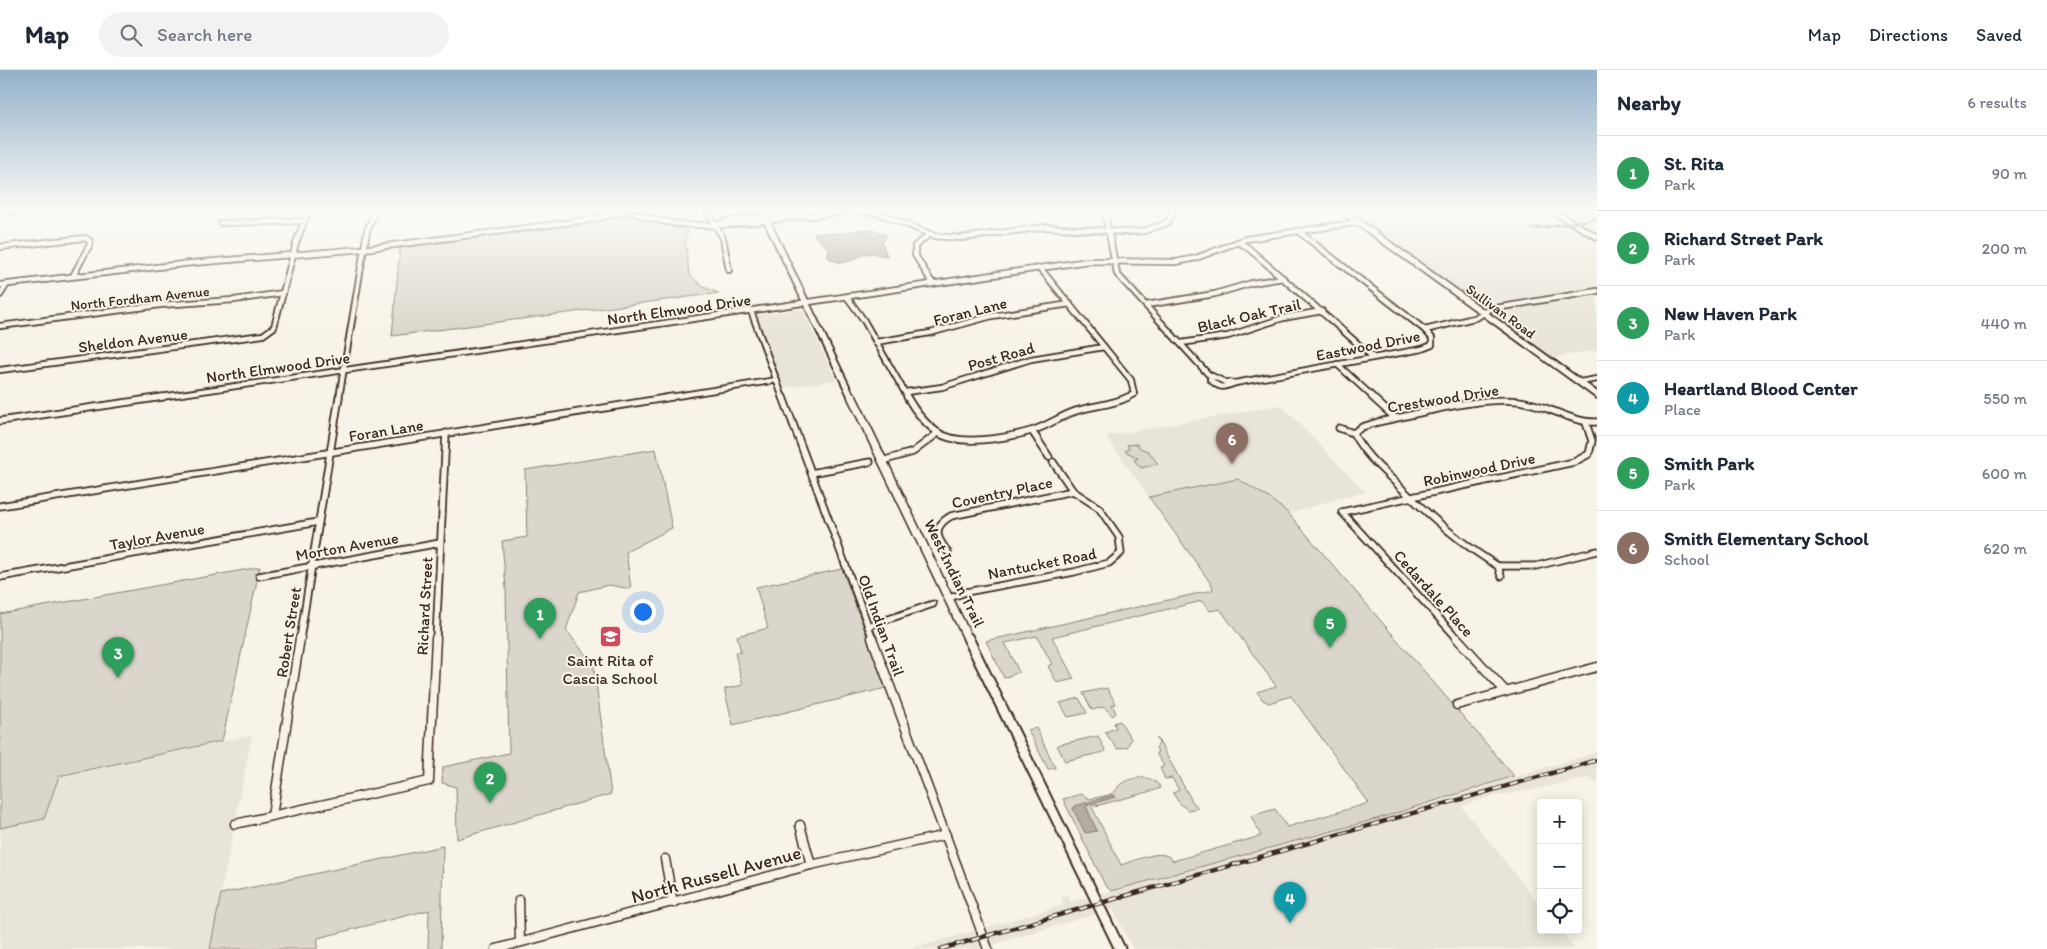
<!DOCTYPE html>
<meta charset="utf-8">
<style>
:root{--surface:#fff;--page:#f2f2f3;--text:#1f2937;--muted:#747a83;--line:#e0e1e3;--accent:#1a73e8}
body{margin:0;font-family:Itim,sans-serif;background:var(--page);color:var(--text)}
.controls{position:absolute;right:15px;bottom:15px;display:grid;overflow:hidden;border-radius:5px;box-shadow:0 2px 12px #0003}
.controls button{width:45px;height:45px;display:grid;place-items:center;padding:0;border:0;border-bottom:1px solid var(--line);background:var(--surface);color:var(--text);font:25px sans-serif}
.you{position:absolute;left:642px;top:541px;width:18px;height:18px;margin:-12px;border:4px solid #fff;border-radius:50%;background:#1a73e8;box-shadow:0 0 0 8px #1a73e833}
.badge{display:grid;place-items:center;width:32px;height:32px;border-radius:50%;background:var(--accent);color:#fff;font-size:16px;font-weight:700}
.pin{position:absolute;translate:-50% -41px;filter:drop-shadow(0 1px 2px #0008)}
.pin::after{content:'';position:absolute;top:26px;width:18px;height:15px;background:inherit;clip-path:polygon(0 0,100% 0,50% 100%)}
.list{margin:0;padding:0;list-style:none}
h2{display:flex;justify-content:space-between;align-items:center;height:65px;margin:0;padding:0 20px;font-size:21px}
h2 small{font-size:16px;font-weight:400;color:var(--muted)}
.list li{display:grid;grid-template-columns:32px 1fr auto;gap:15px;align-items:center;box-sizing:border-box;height:75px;padding:0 20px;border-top:1px solid var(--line)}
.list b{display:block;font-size:19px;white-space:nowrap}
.list p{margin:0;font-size:16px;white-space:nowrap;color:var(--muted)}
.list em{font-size:16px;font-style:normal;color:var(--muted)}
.icon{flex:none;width:28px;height:28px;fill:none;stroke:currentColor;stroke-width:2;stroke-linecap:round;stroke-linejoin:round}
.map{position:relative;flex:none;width:1597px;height:879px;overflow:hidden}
header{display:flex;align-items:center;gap:30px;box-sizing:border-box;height:70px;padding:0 25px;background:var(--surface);border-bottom:1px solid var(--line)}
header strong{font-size:24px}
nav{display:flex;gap:28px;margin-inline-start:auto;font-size:18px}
.search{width:350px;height:45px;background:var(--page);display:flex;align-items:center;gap:12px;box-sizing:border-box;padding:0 18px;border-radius:28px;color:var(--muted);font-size:19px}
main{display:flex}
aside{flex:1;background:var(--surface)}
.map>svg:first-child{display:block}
.built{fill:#e9e4d9}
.green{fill:#dbd6cb;stroke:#8b8074}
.water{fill:#b4aca0;stroke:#84786c}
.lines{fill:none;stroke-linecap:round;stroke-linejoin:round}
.minor-far2-casing{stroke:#3b2a1e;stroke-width:8}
.minor-far1-casing{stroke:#3b2a1e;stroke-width:9}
.minor-casing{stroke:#3b2a1e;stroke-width:11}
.tertiary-casing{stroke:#3b2a1e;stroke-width:9}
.secondary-far2-casing{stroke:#3b2a1e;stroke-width:9}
.secondary-far1-casing{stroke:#3b2a1e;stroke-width:11}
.secondary-casing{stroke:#3b2a1e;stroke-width:13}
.minor-far2{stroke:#f7f3e8;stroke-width:4.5}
.minor-far1{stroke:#f7f3e8;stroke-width:5.5}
.minor{stroke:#f7f3e8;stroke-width:8}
.tertiary{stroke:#f7f3e8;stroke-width:5.5}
.secondary-far2{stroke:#f7f3e8;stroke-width:5.5}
.secondary-far1{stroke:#f7f3e8;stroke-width:8}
.secondary{stroke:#f7f3e8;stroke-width:9}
.rail-far1-casing{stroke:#3b2a1e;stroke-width:2.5}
.rail-casing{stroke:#3b2a1e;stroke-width:4.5}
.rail-far1{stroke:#f7f3e8;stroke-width:1;stroke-dasharray:4.5;stroke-linecap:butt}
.rail{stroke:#f7f3e8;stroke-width:2.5;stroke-dasharray:8;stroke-linecap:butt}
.labels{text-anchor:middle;stroke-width:4;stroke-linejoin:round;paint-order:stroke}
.far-street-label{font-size:14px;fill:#3b2a1e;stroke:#f7f3e8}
.street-label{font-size:16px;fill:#3b2a1e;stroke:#f7f3e8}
.poi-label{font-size:16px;fill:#3b2a1e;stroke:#f7f3e8}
.near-street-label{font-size:19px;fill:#3b2a1e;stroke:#f7f3e8}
</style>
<header>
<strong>Map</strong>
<div class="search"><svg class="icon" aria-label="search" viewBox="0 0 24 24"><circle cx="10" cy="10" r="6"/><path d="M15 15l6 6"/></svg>Search here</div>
<nav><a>Map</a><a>Directions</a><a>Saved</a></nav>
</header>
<main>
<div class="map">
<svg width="1597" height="879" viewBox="0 0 1597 879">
<rect width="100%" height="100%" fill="#f7f3e8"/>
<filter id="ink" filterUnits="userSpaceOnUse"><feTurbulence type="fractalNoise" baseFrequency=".02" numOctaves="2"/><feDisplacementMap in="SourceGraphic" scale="10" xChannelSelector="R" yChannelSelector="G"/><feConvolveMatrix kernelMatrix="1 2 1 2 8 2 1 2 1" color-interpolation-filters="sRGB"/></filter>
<g filter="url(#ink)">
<g class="built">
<polygon points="1346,141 1597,141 1597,280 1552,288"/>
<polygon points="802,239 836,310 783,318 756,245"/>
<polygon points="1281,335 1365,422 1342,427 1289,444 1269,428 1238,409 1149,427 1106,366"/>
<polygon points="252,665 210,879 0,879 0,758 44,749 59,707"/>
<polygon points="1597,682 1597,714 1591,707 1527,721 1493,726 1461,736 1541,836 1541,860 1560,860 1575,879 1133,879 1113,839 978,879 910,879 1064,835 1061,827 1067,825 1071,832 1380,748"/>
</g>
<g class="green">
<polygon points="625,144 689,161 685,168 689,204 703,217 719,223 392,266 400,178 609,150"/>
<polygon points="1137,374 1140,378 1148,381 1158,394 1141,398 1134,390 1138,388 1125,381 1129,378 1127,375"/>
<path d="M656,379L672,458L626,482L631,519L609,515L579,522L566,560C572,567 586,587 593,591L611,724L457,769L456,717L442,713L443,697L509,683L506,519L502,471L527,467L525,400Z"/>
<path d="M1238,409L1269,428L1289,444L1514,706L1380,748L1111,821L1105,815L1063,729L1081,724L1090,729C1097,727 1108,726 1113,723C1117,721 1118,715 1121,714C1133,706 1152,704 1160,717L1159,719L1092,737L1121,795C1135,791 1164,776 1173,791L1261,766L1251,746L1275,739L1287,757L1369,733L1291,626L1269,633L1263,630L1257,622L1276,616L1220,539L1210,541L1202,531L1052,567L1074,609L1057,613L1048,596L1052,594L1037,566L1005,573L1019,602L1004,608L986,571L1213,520L1212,515L1149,427Z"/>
<polygon points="260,497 222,671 59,706 44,749 0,758 0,544"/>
<polygon points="842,499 886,618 733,655 725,622 725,619 743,615 735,583 741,582 737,566 768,558 756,517"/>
<polygon points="1107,618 1116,634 1112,635 1116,643 1113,646 1104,637 1092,640 1083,623"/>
<polygon points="1079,628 1087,643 1068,647 1060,633"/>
<polygon points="1120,651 1131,669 1127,677 1117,679 1105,662 1116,658 1114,653"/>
<polygon points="1036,658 1055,697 1055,698 1048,699 1028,660"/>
<polygon points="1098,666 1105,680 1104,682 1065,691 1057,675"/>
<polygon points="1157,668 1192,731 1198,738 1188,740 1180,734 1173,723 1179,720 1172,708 1165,709 1160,698 1164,696 1156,683 1158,682 1156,678 1159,674"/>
<polygon points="443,776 441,879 428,879 429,840 318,868 317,879 210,879 221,824"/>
</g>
<g class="water">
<path d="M864,159L873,160L885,164L887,167L882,172L887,186C881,186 876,183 871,183C854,184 850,201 827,187L829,179L814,166L815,163H844Z"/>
<polygon points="1113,725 1115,727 1086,736 1097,761 1085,763 1073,739 1075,736"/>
</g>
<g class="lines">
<defs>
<g id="minor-far2">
<path d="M629,141C684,164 739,154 796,147C813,145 830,145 846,141"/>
<polyline points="707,141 723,168 729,200"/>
<polyline points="855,141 878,143 935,166 962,168 1045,157 1126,162 1144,161 1167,153 1172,145 1172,141"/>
<polyline points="1102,141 1105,143 1117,204 1208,304 1225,312 1235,313"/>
<polyline points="1552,141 1597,167"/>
<polyline points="0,143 23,141"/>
<polyline points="221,153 304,151"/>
<polyline points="718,155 726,151 805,141"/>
<polyline points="1298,161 1425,260"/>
<polyline points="930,164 915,176 915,185 933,214"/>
<polyline points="1238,172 1247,177 1373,287"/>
<polyline points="0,177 85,168 90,171 90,174 73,206"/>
<polyline points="1040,198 1131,310 1134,324 1126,328"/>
<polyline points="0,215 192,193 363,179 595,149 624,141"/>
<polyline points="0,225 7,214"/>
<polyline points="847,227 863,249 908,328"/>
<polyline points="1146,235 1215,224 1252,213 1283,208"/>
<polyline points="751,241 783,328"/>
<polyline points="0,256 160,235 234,230 283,223"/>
<polyline points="876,272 930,263 992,246 1070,234"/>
<polyline points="1181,273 1228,266 1283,248 1322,241"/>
<polyline points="1337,294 1374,328"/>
<polyline points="0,300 263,265 274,257 296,173 308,141"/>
<path d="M1211,307L1210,309C1219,319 1223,318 1235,313L1422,279L1432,275V268L1425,260L1478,247L1490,239L1597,221"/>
<polyline points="1580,312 1597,309"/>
<polyline points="906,322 942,317 1031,289 1104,277"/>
<polyline points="154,328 1088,191 1176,192 1196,188 1246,169 1360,152"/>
<polyline points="339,328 367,161 375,141"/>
<polyline points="664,328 777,310"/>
</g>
<g id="minor-far1">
<polyline points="783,327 873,569"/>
<path d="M907,327C915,341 924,353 937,362C958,377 1007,368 1031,361C1046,357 1059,347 1073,342C1091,335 1111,336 1128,327"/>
<polyline points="1372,327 1395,348"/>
<polyline points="0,351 163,327"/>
<path d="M1339,358L1353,363L1362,357L1378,352C1419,344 1479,326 1519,331C1546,334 1571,353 1597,352"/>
<polyline points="1032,361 1049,387"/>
<path d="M1353,363C1363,382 1377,395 1393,410C1425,442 1459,473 1498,496L1501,506"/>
<polyline points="882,391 913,382 938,363"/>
<polyline points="811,403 870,392"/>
<polyline points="0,436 672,327"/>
<path d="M948,482C936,467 932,457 951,446L1073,421"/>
<polyline points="1498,496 1536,496 1597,481"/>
<polyline points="259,506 440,473"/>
<polyline points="0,507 318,452"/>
<polyline points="949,528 966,522 1074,502 1109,493 1121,483 1119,467 1099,438 1073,421 1053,392"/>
<polyline points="868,556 933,534"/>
<polyline points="300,569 339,327"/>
<polyline points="436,569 446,363"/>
<polyline points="1458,569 1342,442 1574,392 1589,384 1592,371 1586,353"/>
</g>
<g id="minor">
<polyline points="872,568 988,879"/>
<polyline points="1457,568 1506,622"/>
<polyline points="1457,635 1597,597"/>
<polyline points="272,746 300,568"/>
<polyline points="235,754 429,711 436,568"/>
<polyline points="800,755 811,795"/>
<polyline points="665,789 673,833"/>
<polyline points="519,830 520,872"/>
<polyline points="496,879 811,795 946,765"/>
</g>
<polyline id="tertiary" points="1343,141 1597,325"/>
<polyline id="secondary-far2" points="762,141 852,328"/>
<polyline id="secondary-far1" points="852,327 968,569"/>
<polyline id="secondary" points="968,568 1120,879"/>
</defs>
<use href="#minor-far2" class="minor-far2-casing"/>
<use href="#minor-far1" class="minor-far1-casing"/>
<use href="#minor" class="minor-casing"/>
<use href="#tertiary" class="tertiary-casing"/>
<use href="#secondary-far2" class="secondary-far2-casing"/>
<use href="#secondary-far1" class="secondary-far1-casing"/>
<use href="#secondary" class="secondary-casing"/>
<use href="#minor-far2" class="minor-far2"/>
<use href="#minor-far1" class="minor-far1"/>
<use href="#minor" class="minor"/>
<use href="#tertiary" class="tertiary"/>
<use href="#secondary-far2" class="secondary-far2"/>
<use href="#secondary-far1" class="secondary-far1"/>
<use href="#secondary" class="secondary"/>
<defs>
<polyline id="rail-far1" points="1532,159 1597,149"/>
<polyline id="rail" points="941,879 1597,690"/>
</defs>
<use href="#rail-far1" class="rail-far1-casing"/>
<use href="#rail" class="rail-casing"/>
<use href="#rail-far1" class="rail-far1"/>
<use href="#rail" class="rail"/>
</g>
</g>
<linearGradient id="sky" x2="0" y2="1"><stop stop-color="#93b1cb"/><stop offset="0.53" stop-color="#fbfaf5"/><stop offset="1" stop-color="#fbfaf5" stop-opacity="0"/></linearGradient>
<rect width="1597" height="264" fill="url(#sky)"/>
<defs>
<symbol id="school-square" viewBox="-11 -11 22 22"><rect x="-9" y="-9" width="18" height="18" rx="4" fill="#d1495b" stroke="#f7f3e8"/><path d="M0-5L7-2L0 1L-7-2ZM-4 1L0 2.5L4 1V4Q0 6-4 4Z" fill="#fff"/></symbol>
</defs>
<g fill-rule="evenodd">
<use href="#school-square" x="598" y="554" width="25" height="25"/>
</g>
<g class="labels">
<g class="far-street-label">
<text transform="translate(140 228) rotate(-6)" y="5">North Fordham Avenue</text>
<text transform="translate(1501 241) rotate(36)" y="5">Sullivan Road</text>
</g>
<g class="street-label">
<text transform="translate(679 239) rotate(-8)" y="6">North Elmwood Drive</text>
<text transform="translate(970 241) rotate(-14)" y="6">Foran Lane</text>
<text transform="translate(1249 245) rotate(-13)" y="6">Black Oak Trail</text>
<text transform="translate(133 270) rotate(-7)" y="6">Sheldon Avenue</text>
<text transform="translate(1368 275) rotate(-11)" y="6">Eastwood Drive</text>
<text transform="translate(1001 286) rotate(-16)" y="6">Post Road</text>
<text transform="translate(278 297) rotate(-8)" y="6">North Elmwood Drive</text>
<text transform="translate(1443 328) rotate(-9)" y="6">Crestwood Drive</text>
<text transform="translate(386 360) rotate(-9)" y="6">Foran Lane</text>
<text transform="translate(1479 399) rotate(-12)" y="6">Robinwood Drive</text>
<text transform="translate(1002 422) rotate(-12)" y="6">Coventry Place</text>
<text transform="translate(157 466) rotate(-10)" y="6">Taylor Avenue</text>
<text transform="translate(347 476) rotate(-10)" y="6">Morton Avenue</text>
<text transform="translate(1042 493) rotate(-11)" y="6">Nantucket Road</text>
<text transform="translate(955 503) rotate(64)" y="6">West Indian Trail</text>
<text transform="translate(1434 523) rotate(48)" y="6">Cedardale Place</text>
<text transform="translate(424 536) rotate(-87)" y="6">Richard Street</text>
<text transform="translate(882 555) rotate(70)" y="6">Old Indian Trail</text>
<text transform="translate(288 562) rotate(-81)" y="6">Robert Street</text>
</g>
<g class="poi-label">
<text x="610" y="596">Saint Rita of<tspan x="610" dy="18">Cascia School</tspan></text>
</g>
<g class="near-street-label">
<text transform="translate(716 804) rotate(-15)" y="7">North Russell Avenue</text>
</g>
</g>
</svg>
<div class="controls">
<button>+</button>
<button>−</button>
<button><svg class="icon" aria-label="locate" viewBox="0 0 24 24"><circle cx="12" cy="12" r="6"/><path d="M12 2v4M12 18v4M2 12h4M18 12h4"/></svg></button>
</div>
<div class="you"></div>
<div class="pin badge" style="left:540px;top:569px;background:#2e9e5b">1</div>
<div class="pin badge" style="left:490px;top:733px;background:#2e9e5b">2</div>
<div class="pin badge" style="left:118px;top:608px;background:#2e9e5b">3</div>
<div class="pin badge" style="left:1290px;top:853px;background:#0f9aa8">4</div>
<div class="pin badge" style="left:1330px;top:578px;background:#2e9e5b">5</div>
<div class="pin badge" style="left:1232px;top:394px;background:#8d6e63">6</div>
</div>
<aside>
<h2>Nearby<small>6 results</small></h2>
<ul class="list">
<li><span class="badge" style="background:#2e9e5b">1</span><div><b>St. Rita</b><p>Park</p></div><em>90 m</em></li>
<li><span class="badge" style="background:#2e9e5b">2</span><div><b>Richard Street Park</b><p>Park</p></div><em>200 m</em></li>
<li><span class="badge" style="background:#2e9e5b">3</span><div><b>New Haven Park</b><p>Park</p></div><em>440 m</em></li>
<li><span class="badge" style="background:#0f9aa8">4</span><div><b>Heartland Blood Center</b><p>Place</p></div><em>550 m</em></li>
<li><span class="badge" style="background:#2e9e5b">5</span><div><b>Smith Park</b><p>Park</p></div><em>600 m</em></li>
<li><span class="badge" style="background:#8d6e63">6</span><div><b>Smith Elementary School</b><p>School</p></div><em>620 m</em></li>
</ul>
</aside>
</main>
